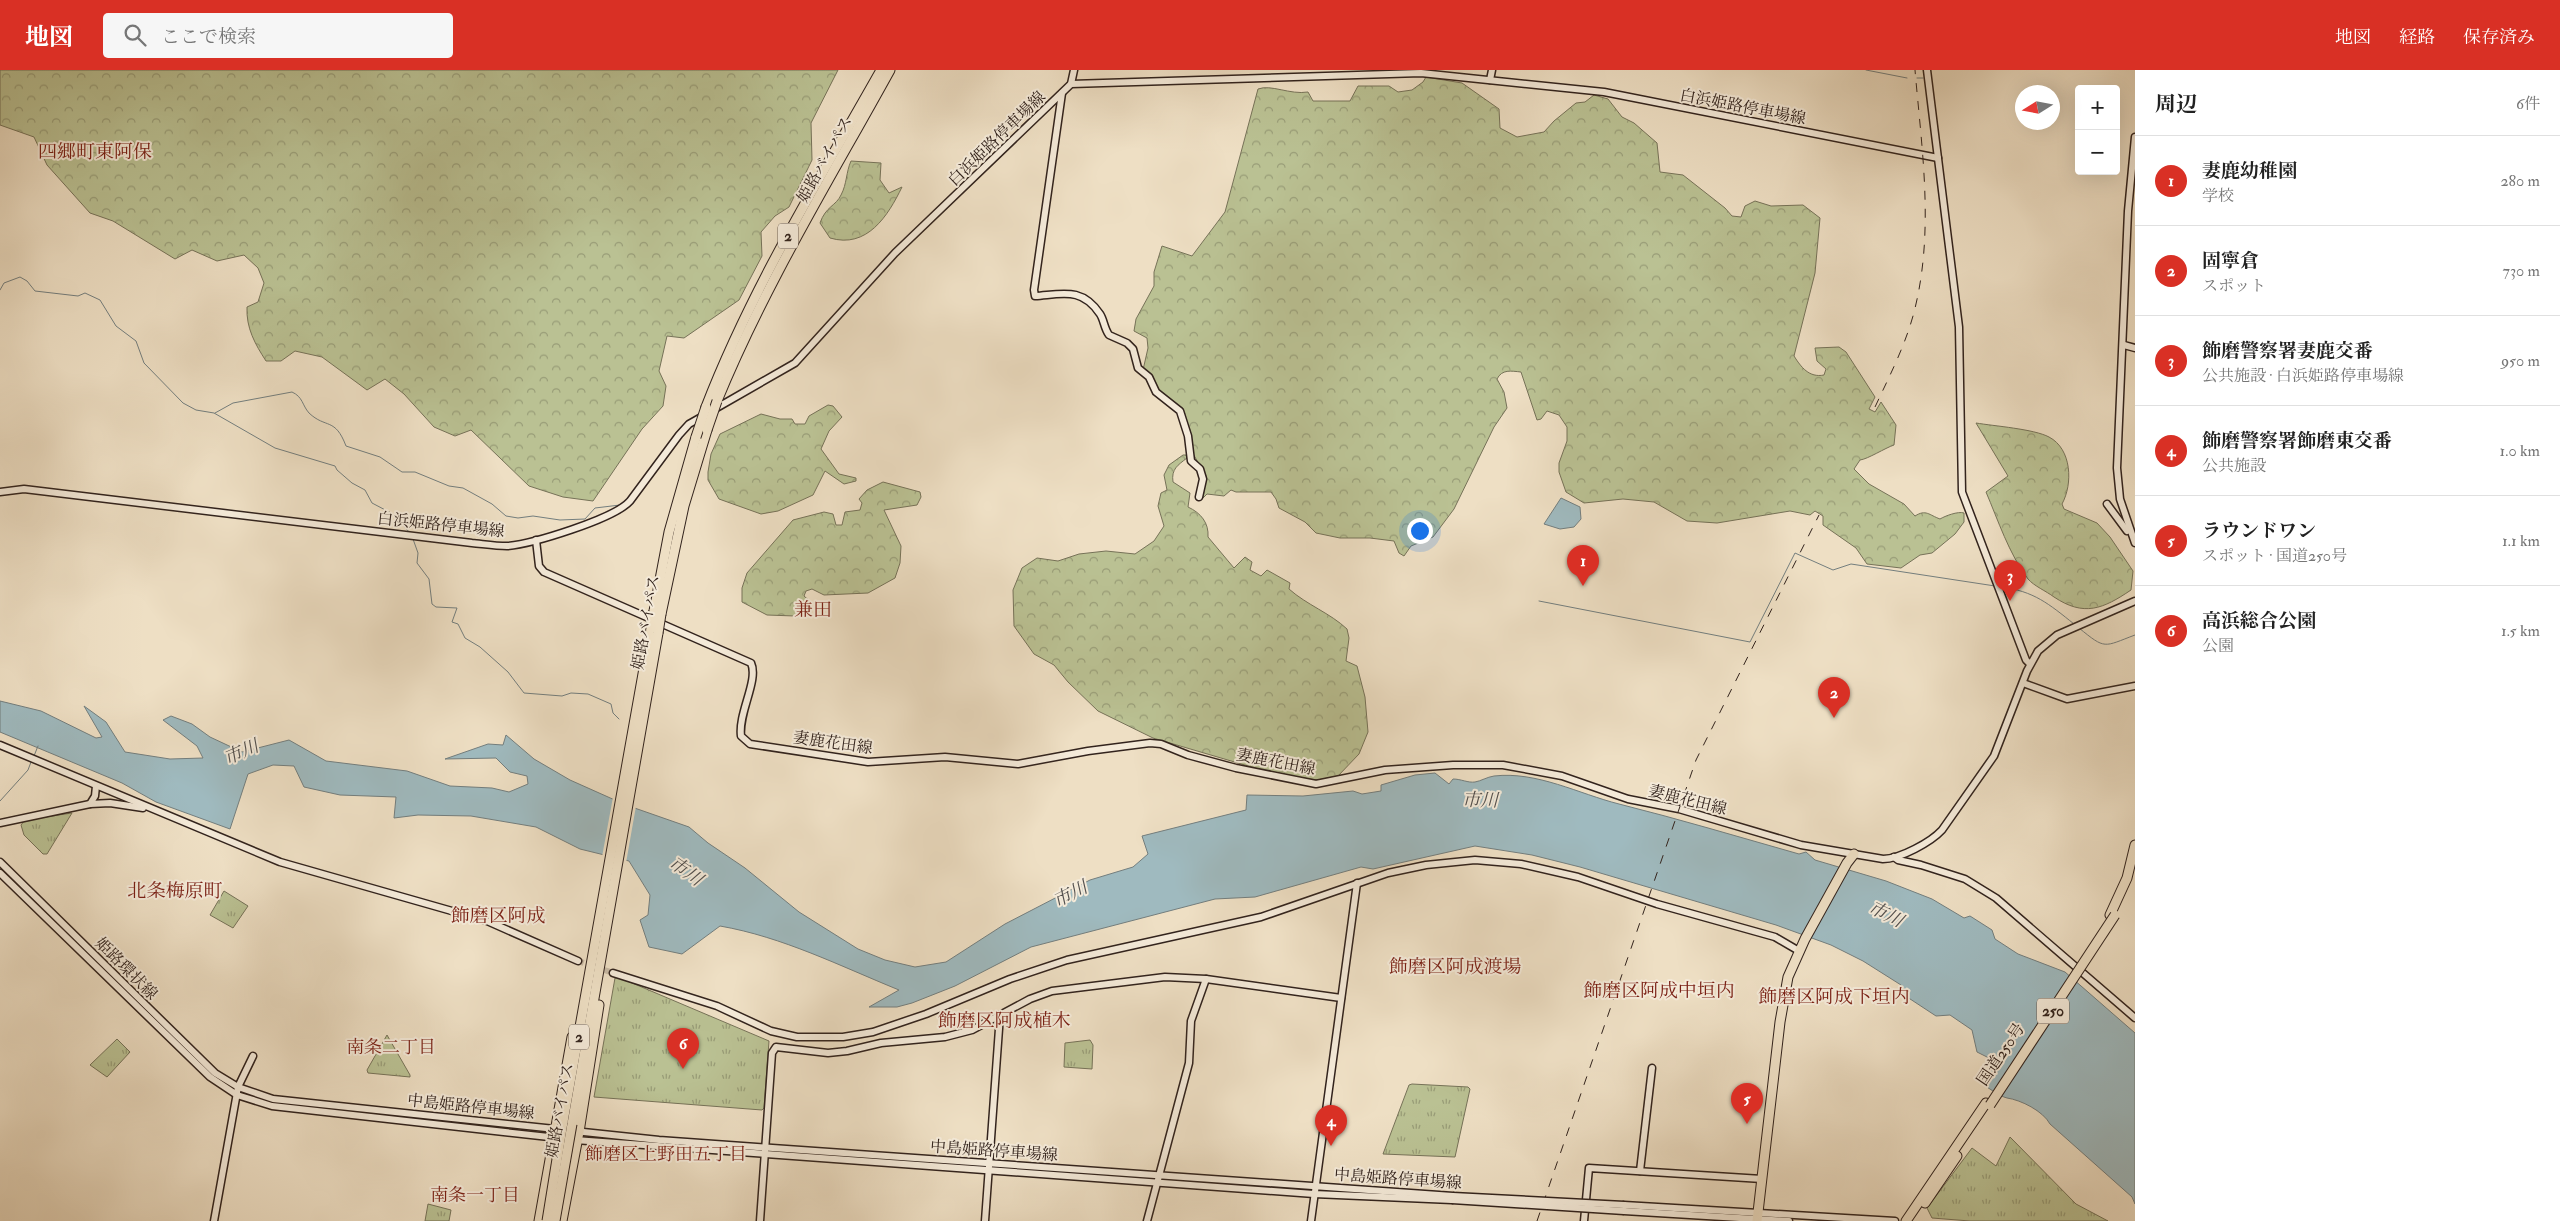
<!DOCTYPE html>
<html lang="ja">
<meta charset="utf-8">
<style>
:root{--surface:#fff;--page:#f6f6f6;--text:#222;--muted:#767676;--line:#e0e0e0;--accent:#d93025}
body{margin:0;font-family:"IM FELL Double Pica","Noto Serif JP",serif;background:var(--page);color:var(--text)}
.controls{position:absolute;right:15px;top:15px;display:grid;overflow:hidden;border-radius:5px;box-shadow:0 5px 20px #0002}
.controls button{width:45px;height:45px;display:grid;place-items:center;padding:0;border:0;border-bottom:1px solid var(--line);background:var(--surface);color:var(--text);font:25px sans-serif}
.compass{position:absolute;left:2015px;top:15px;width:45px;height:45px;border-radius:50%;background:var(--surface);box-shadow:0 5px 20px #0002;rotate:259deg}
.you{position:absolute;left:1419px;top:460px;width:18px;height:18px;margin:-12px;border:4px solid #fff;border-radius:50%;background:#1a73e8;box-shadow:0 0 0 8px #1a73e833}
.badge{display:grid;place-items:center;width:32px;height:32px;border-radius:50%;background:var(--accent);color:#fff;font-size:16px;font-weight:700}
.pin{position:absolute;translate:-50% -41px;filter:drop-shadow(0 1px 2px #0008)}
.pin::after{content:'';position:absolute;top:26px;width:18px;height:15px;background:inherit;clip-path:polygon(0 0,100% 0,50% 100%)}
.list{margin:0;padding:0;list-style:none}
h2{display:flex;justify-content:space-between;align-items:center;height:65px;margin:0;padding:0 20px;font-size:21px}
h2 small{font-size:16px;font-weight:400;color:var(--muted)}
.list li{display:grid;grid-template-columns:32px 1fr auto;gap:15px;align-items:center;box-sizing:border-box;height:90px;padding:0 20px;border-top:1px solid var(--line)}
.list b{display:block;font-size:19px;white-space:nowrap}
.list p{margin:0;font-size:16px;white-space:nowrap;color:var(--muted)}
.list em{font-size:16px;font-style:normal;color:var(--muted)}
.icon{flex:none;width:28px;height:28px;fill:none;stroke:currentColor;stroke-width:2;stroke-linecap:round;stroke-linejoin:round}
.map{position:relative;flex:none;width:2135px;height:1151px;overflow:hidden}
header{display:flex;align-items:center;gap:30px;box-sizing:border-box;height:70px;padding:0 25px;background:var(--accent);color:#fff}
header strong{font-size:24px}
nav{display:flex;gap:28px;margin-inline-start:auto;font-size:18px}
.search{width:350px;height:45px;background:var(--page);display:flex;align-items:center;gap:12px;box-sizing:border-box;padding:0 18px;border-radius:5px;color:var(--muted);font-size:19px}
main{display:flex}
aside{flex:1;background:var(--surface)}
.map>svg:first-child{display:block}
.grass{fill:url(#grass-tufts);stroke:#767258}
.forest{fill:url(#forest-crowns);stroke:#767258}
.water{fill:#9fbabf;stroke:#737e7e}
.pier{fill:#eedfc4}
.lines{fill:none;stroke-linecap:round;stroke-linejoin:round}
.stream{stroke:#737e7e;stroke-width:1}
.secondary-tunnel{stroke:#c8b9a3;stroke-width:6;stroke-dasharray:6 3;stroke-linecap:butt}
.secondary-casing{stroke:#32231d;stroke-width:9}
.highway-casing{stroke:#32231d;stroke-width:11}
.secondary{stroke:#f4ead9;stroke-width:6}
.highway{stroke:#eedfc4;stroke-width:9}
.rail{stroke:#32231d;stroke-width:1;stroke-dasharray:9 9;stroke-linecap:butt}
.secondary-bridge-casing{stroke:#32231d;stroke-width:9;stroke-linecap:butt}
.highway-bridge-casing{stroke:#32231d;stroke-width:11;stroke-linecap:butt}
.secondary-bridge{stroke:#f4ead9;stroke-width:6}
.highway-bridge{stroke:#eedfc4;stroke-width:9}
.labels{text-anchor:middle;stroke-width:4;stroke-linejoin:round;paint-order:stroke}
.shield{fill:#f4ead9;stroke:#6c5f55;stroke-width:1}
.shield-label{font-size:15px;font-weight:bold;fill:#32231d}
.street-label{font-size:16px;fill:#32231d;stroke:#f4ead9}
.water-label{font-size:18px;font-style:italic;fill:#53504e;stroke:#f4ead9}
.neighbourhood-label{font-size:18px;fill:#7a1f14;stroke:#f4ead9}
.quarter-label{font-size:19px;fill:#7a1f14;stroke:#f4ead9}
</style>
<header>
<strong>地図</strong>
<div class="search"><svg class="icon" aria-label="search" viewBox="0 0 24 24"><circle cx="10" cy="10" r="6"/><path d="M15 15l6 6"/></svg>ここで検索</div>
<nav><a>地図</a><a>経路</a><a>保存済み</a></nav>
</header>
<main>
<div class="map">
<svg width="2135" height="1151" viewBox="0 0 2135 1151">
<defs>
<pattern id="grass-tufts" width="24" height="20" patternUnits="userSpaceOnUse" patternTransform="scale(1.25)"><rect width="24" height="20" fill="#bac193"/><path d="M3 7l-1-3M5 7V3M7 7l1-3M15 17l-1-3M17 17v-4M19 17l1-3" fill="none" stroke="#989c77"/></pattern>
<pattern id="forest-crowns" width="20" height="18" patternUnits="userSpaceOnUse" patternTransform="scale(1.25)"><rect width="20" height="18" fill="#bac193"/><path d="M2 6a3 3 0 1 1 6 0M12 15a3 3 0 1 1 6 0" fill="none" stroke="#989c77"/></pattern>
</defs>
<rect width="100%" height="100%" fill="#eedfc4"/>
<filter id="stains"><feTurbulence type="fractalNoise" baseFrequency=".004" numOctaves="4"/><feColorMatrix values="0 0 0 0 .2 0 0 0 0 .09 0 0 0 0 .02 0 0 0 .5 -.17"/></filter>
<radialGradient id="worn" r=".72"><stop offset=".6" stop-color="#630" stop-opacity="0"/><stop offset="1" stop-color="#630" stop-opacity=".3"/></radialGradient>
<g class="grass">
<polygon points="72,743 47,784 43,784 24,765 21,755 25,750"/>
<polygon points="224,821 248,836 233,858 210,845"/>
<polygon points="618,907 769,971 764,1038 762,1040 594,1027 615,908"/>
<polygon points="387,965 410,1005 410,1007 368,1003 367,1000"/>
<polygon points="117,969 130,982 107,1007 90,995"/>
<polygon points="1090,970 1093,975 1092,999 1064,997 1065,973"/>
<polygon points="1412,1014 1468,1017 1470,1019 1455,1087 1383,1084 1409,1015"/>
<polygon points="2010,1067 2076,1134 2108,1151 1970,1151 1932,1148 1927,1138 1972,1078 1996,1096"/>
<polygon points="428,1134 451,1140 449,1151 425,1151"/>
</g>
<g class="forest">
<path d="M0,0H838L811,53L812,90L789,137L775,146L761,162L762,186L739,230L684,268L667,266L659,301L666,316L663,336L642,359L593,431L563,427L529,416L471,360L455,366L434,357L404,324L385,309L367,320L322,287L295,281L281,291H266C255,274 246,258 247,237L258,232L264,213L258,198L244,185L217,191L192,180L175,189L113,151L90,143L47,95L34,67L0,55Z"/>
<path d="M1426,7L1462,13L1499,39L1500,58L1517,67L1544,62L1554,51L1576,33L1585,32L1594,25L1608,29L1622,47L1634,53L1657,73L1660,102L1683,105L1725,138L1732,146L1741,147L1745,136L1755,131L1771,136L1803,135L1820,148L1815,203L1794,286C1801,297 1809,308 1824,305L1826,299L1817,291L1815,278L1839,277L1846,282L1875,327L1869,339L1875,342L1881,332L1896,355L1894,375C1885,378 1868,389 1860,390L1854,399L1869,414L1904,434L1915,446C1926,439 1929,445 1940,449C1945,446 1958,441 1964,443V452L1955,464L1932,483L1920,485L1901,498L1867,494L1856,478L1823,455V446L1815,441L1810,445L1790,441L1717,453L1687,451L1654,432L1623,429L1584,433L1566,422L1559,402V393L1567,371V357L1559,345L1547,341L1541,349L1537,350L1521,302C1511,301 1502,299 1497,309L1504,322L1507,338L1494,357L1454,439L1433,467L1411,476L1404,486L1399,483L1394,471L1370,468H1340L1316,463L1305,452L1279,438L1276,429L1271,422H1236L1231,420L1224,426L1207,424L1203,428L1206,406L1192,382L1190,360L1186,351L1158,321L1143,300L1148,278L1147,268L1134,261L1136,249L1154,216V202L1162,176L1192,186L1225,142L1258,19C1271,14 1290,25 1308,22L1313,31H1350L1358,16H1389L1398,22L1412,20L1423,12Z"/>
<path d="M851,91L881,93L880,110L889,123L902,117C888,146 867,179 830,168L820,153C826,136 836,136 841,125C847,114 846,102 851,91Z"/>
<polygon points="828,335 833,336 842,347 829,361 821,379 839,404 856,408 856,411 844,414 825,401 813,425 778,441 761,444 719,429 708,410 708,402 711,384 720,364 761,344 780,349 792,349 795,354 805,354 809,346"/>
<path d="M1976,353C1994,356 2034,359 2049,367C2072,379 2073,414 2062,434L2064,439L2097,453L2110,467L2133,501L2131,520C2103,539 2084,547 2054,527C2046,521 2034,516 2028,509C2009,484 1998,450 1986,422L2008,406Z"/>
<path d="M1183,385H1186L1187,388C1178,395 1171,399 1173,412L1190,423L1188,437C1201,443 1209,453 1208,467L1234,498L1245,487L1252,492L1250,500L1261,506L1267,500L1290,513L1289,519C1307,535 1330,543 1347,559L1349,568L1346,591L1357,596L1365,627L1368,662L1359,684L1338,706L1317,710L1272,703L1153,668L1098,641L1068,612L1054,595L1034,584L1014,556L1013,520L1022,498L1037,488L1058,491L1079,484L1106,481L1135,484L1154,471L1164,456L1158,436L1161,423L1167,420L1164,405L1169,395Z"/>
<polygon points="883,412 920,422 921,427 917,435 884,440 901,476 900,493 895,508 868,523 824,525 812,519 806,521 804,526 813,534 795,546 767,545 742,532 742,518 747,503 793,450 824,442 833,444 836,455 842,455 845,442 860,440 862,433 859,429 867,420"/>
</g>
<g class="water">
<polygon points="1561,428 1580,437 1581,449 1574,457 1560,459 1544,454"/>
<path d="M0,631L41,641L96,668L102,667L84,636L106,652L125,682L170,689L203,688L197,676L163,650L171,646L192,654L210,667L242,682L289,670L326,691L407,701L450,716L492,718L509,722L528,714L527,706L510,702L496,688L445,689L488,674L503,675L506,665L534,689L570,710L626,735L689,757L708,773L745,798L799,842L858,879L885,890L915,897L946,892L1005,854L1090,810L1133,797L1148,784L1142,766L1246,740L1247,725L1303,726L1353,721L1362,724L1381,721V715L1415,705L1435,703L1449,714L1453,709C1461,709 1468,713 1475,712C1481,711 1487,707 1494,706C1537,701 1579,724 1619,734C1679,749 1739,767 1799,784L1806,782L1815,790L1886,811L1932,829L1964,848L1970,846L1992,860L1995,869L2018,884L2065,902L2135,963V1134L2132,1127L2050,1054C2043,1041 2021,1030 2007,1028C1999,1026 1989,1018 1982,1014L1993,990L1977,982L1972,960L1950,945L1936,946L1901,923V915L1863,891L1831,875L1776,855L1580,797L1532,785L1475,776L1373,799L1361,797L1255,827L1215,829L1031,877L955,916L912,933L897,937H869L899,920C840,896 783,867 720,856L682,884L649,877L640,850L648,845L650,825L629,791L580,779L536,757L471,746L418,745L394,748L396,727L340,725L304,717L294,696L273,695L248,704L230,759L156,732L122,713L0,662Z"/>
</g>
<polygon class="pier" points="613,727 636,736 626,793 602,787"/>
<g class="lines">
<g class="stream">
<polyline points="1866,0 1907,8"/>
<polyline points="1917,8 1923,8"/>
<polyline points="0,220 4,213 20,207 27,211 35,221 78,226 85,223 100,230 116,256 136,271 144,293 183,333 196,340 214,343 275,378 335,396 337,400 352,413 365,420 372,433 393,444 410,463"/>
<path d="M215,343L233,333L292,322C303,327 302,335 309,343C326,359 335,347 346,376L380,387L402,402H415L449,416L463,418L492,434L506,446L518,448L533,446L560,450L585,449L595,438L620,435"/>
<polyline points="413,469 418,483 417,493 429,509 432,534 436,537 457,538 452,552 458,554 465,568 480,577 508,602 524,623 562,626 571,623 588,624 611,634 613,643 619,649"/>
<path d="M2001,517C2034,521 2049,534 2074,554"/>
<polyline points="1539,531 1750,572 1795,483 1833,500 1851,494 1995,516"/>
<path d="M2079,558C2106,580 2103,577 2135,565"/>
<polyline points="34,686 38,676"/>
<polyline points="0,731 28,700 31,692"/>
</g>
<polyline class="secondary-tunnel" points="578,891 613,903"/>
<defs>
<g id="secondary">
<polyline points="1927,0 1959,257 1962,422 2026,590 2030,594"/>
<polyline points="1490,10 1492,0"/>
<polyline points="1071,14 1074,0"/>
<path d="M1062,23L1034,220L1035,226C1063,224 1082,217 1100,244C1104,250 1104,258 1109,265L1127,273L1133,279L1138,298L1149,307L1156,322L1180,341L1188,366L1191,391L1200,399L1203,409L1199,427"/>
<polyline points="2135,67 2128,141 2117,398 2120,429 2135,473"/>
<polyline points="2124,275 2135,278"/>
<polyline points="713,340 795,293 895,183 1071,14 1421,3 1604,22 1938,88"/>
<path d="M0,422L24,419L472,473C483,474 495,476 507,476C532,474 614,449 630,431L679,365L689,354L705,345"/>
<polyline points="2107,434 2127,461"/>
<path d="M536,470L539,496L544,502L751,593C759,610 738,643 741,666L750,674L868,692L945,687L1018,694L1088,681L1150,673L1161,674L1188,685L1236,698L1316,714L1385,700L1453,695H1503L1562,706L1628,729L1679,739L1801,775L1883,789C1900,789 1931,772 1942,760L1994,686L2027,601L2038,581L2057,565L2135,531"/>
<polyline points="2023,613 2067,629 2135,616"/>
<polyline points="0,675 280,792 487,851 578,891"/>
<polyline points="90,734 110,733 143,738"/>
<polyline points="0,753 90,734 95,726 96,716"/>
<polyline points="1894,787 1898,790 1921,795 1965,809 1996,828 2135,948"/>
<polyline points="0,792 215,1003 238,1017 273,1029 659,1070 1453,1126"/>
<polyline points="0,803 210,1007 237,1025 272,1036 558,1068"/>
<polyline points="613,903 717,936 771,961 797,967 843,967 873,962 926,944 1010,909 1067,890 1261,847 1388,803 1426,795 1475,790 1521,794 1578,807 1657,834 1775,867 1799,881"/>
<polyline points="575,1070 1314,1124 1452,1130"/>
<polyline points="1640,1101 1652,998"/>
<polyline points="1624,1135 1895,1151"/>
<polyline points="1624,1141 1789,1151"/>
<polyline points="214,1151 238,1017 253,986"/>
<polyline points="760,1151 772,983 776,977 828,983 847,981 881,973 945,967 972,960 1030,929 1052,921 1165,907 1206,909 1341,928"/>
<polyline points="985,1151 1000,945"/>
<polyline points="1147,1151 1189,993 1191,951 1206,909"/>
<polyline points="1311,1151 1357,813"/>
<polyline points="1584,1151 1589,1098 1762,1109"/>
</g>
<g id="highway">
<path d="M717,331C764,216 830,109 890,0"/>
<path d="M706,337C752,218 819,110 881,0"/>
<polyline points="654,541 669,462 696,367"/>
<polyline points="661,544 684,436 707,360"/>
<polyline points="2110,845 2127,808 2135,775"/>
<polyline points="563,1052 651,559"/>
<polyline points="572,1054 658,563"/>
<polyline points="1925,1133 1957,1086"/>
<polyline points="539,1151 572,967"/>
<polyline points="562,1151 579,1062 599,935"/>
<polyline points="1757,1151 1780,952 1788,907 1805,869 1847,793 1854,784"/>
<polyline points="1906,1151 1986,1033"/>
</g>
</defs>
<use href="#secondary" class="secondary-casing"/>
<use href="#highway" class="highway-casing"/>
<use href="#secondary" class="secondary"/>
<use href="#highway" class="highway"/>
<g class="rail">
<path d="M1875,337C1889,307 1904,278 1913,246C1935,165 1922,82 1915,0"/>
<polyline points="1537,1151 1696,690 1819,445"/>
</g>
<defs>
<g id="secondary-bridge">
<polyline points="1453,1126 1624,1135"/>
<polyline points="1452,1130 1624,1141"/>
</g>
<g id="highway-bridge">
<polyline points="707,360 717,331"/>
<polyline points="696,367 706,337"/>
<polyline points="651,559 654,541"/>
<polyline points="658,563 661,544"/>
<polyline points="1990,1035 2115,845"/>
<polyline points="547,1151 563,1052"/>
<polyline points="555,1151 572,1054"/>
</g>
</defs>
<use href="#secondary-bridge" class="secondary-bridge-casing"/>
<use href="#highway-bridge" class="highway-bridge-casing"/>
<use href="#secondary-bridge" class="secondary-bridge"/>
<use href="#highway-bridge" class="highway-bridge"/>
</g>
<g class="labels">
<g class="shield">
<rect x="778" y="153.5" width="20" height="25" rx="4"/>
<rect x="2037" y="928.5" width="32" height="25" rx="4"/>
<rect x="569" y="954.5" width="20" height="25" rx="4"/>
</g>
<g class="shield-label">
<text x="788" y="171">2</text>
<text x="2053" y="946">250</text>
<text x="579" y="972">2</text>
</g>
<g class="street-label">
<text transform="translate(1743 36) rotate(11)" y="6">白浜姫路停車場線</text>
<text transform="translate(996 68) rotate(-44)" y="6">白浜姫路停車場線</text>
<text transform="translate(824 89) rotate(-61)" y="6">姫路バイパス</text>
<text transform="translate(441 454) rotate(6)" y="6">白浜姫路停車場線</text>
<text transform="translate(645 552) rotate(-80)" y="6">姫路バイパス</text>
<text transform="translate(833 672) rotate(8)" y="6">妻鹿花田線</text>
<text transform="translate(1276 691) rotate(11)" y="6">妻鹿花田線</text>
<text transform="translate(1688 729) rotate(14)" y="6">妻鹿花田線</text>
<text transform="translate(127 898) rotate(45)" y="6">姫路環状線</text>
<text transform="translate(2000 984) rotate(-56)" y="6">国道250号</text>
<text transform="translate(471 1036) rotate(6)" y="6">中島姫路停車場線</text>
<text transform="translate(559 1040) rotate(-80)" y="6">姫路バイパス</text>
<text transform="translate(994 1080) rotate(4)" y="6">中島姫路停車場線</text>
<text transform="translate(1398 1108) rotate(4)" y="6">中島姫路停車場線</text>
</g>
<g class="water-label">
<text transform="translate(241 682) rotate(-24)" y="6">市川</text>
<text transform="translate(1480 730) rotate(1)" y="6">市川</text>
<text transform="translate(686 801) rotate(35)" y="6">市川</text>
<text transform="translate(1070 824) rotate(-27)" y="6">市川</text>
<text transform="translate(1886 844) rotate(27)" y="6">市川</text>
</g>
<g class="neighbourhood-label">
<text x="391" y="983">南条二丁目</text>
<text x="666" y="1090">飾磨区上野田五丁目</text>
<text x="475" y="1131">南条一丁目</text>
</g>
<g class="quarter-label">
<text x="95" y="88">四郷町東阿保</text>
<text x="813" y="546">兼田</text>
<text x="175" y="827">北条梅原町</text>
<text x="498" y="852">飾磨区阿成</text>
<text x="1455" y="903">飾磨区阿成渡場</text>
<text x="1659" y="927">飾磨区阿成中垣内</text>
<text x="1834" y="933">飾磨区阿成下垣内</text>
<text x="1004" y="957">飾磨区阿成植木</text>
</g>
</g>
<rect width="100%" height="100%" filter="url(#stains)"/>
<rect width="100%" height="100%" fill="url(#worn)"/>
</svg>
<div class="controls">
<button>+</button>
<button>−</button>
</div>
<svg class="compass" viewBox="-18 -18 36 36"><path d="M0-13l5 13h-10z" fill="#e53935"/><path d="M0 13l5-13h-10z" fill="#767676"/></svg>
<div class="you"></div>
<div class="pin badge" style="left:1583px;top:516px">1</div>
<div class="pin badge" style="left:1834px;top:648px">2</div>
<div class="pin badge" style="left:2010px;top:531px">3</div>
<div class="pin badge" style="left:1331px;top:1076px">4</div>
<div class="pin badge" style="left:1747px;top:1054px">5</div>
<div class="pin badge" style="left:683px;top:999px">6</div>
</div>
<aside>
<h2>周辺<small>6件</small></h2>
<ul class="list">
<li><span class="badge">1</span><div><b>妻鹿幼稚園</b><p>学校</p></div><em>280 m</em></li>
<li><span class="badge">2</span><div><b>固寧倉</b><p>スポット</p></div><em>730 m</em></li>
<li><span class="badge">3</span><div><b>飾磨警察署妻鹿交番</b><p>公共施設 · 白浜姫路停車場線</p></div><em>950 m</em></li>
<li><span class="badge">4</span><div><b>飾磨警察署飾磨東交番</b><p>公共施設</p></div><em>1.0 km</em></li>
<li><span class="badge">5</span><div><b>ラウンドワン</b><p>スポット · 国道250号</p></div><em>1.1 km</em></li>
<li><span class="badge">6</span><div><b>高浜総合公園</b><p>公園</p></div><em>1.5 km</em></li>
</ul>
</aside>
</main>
